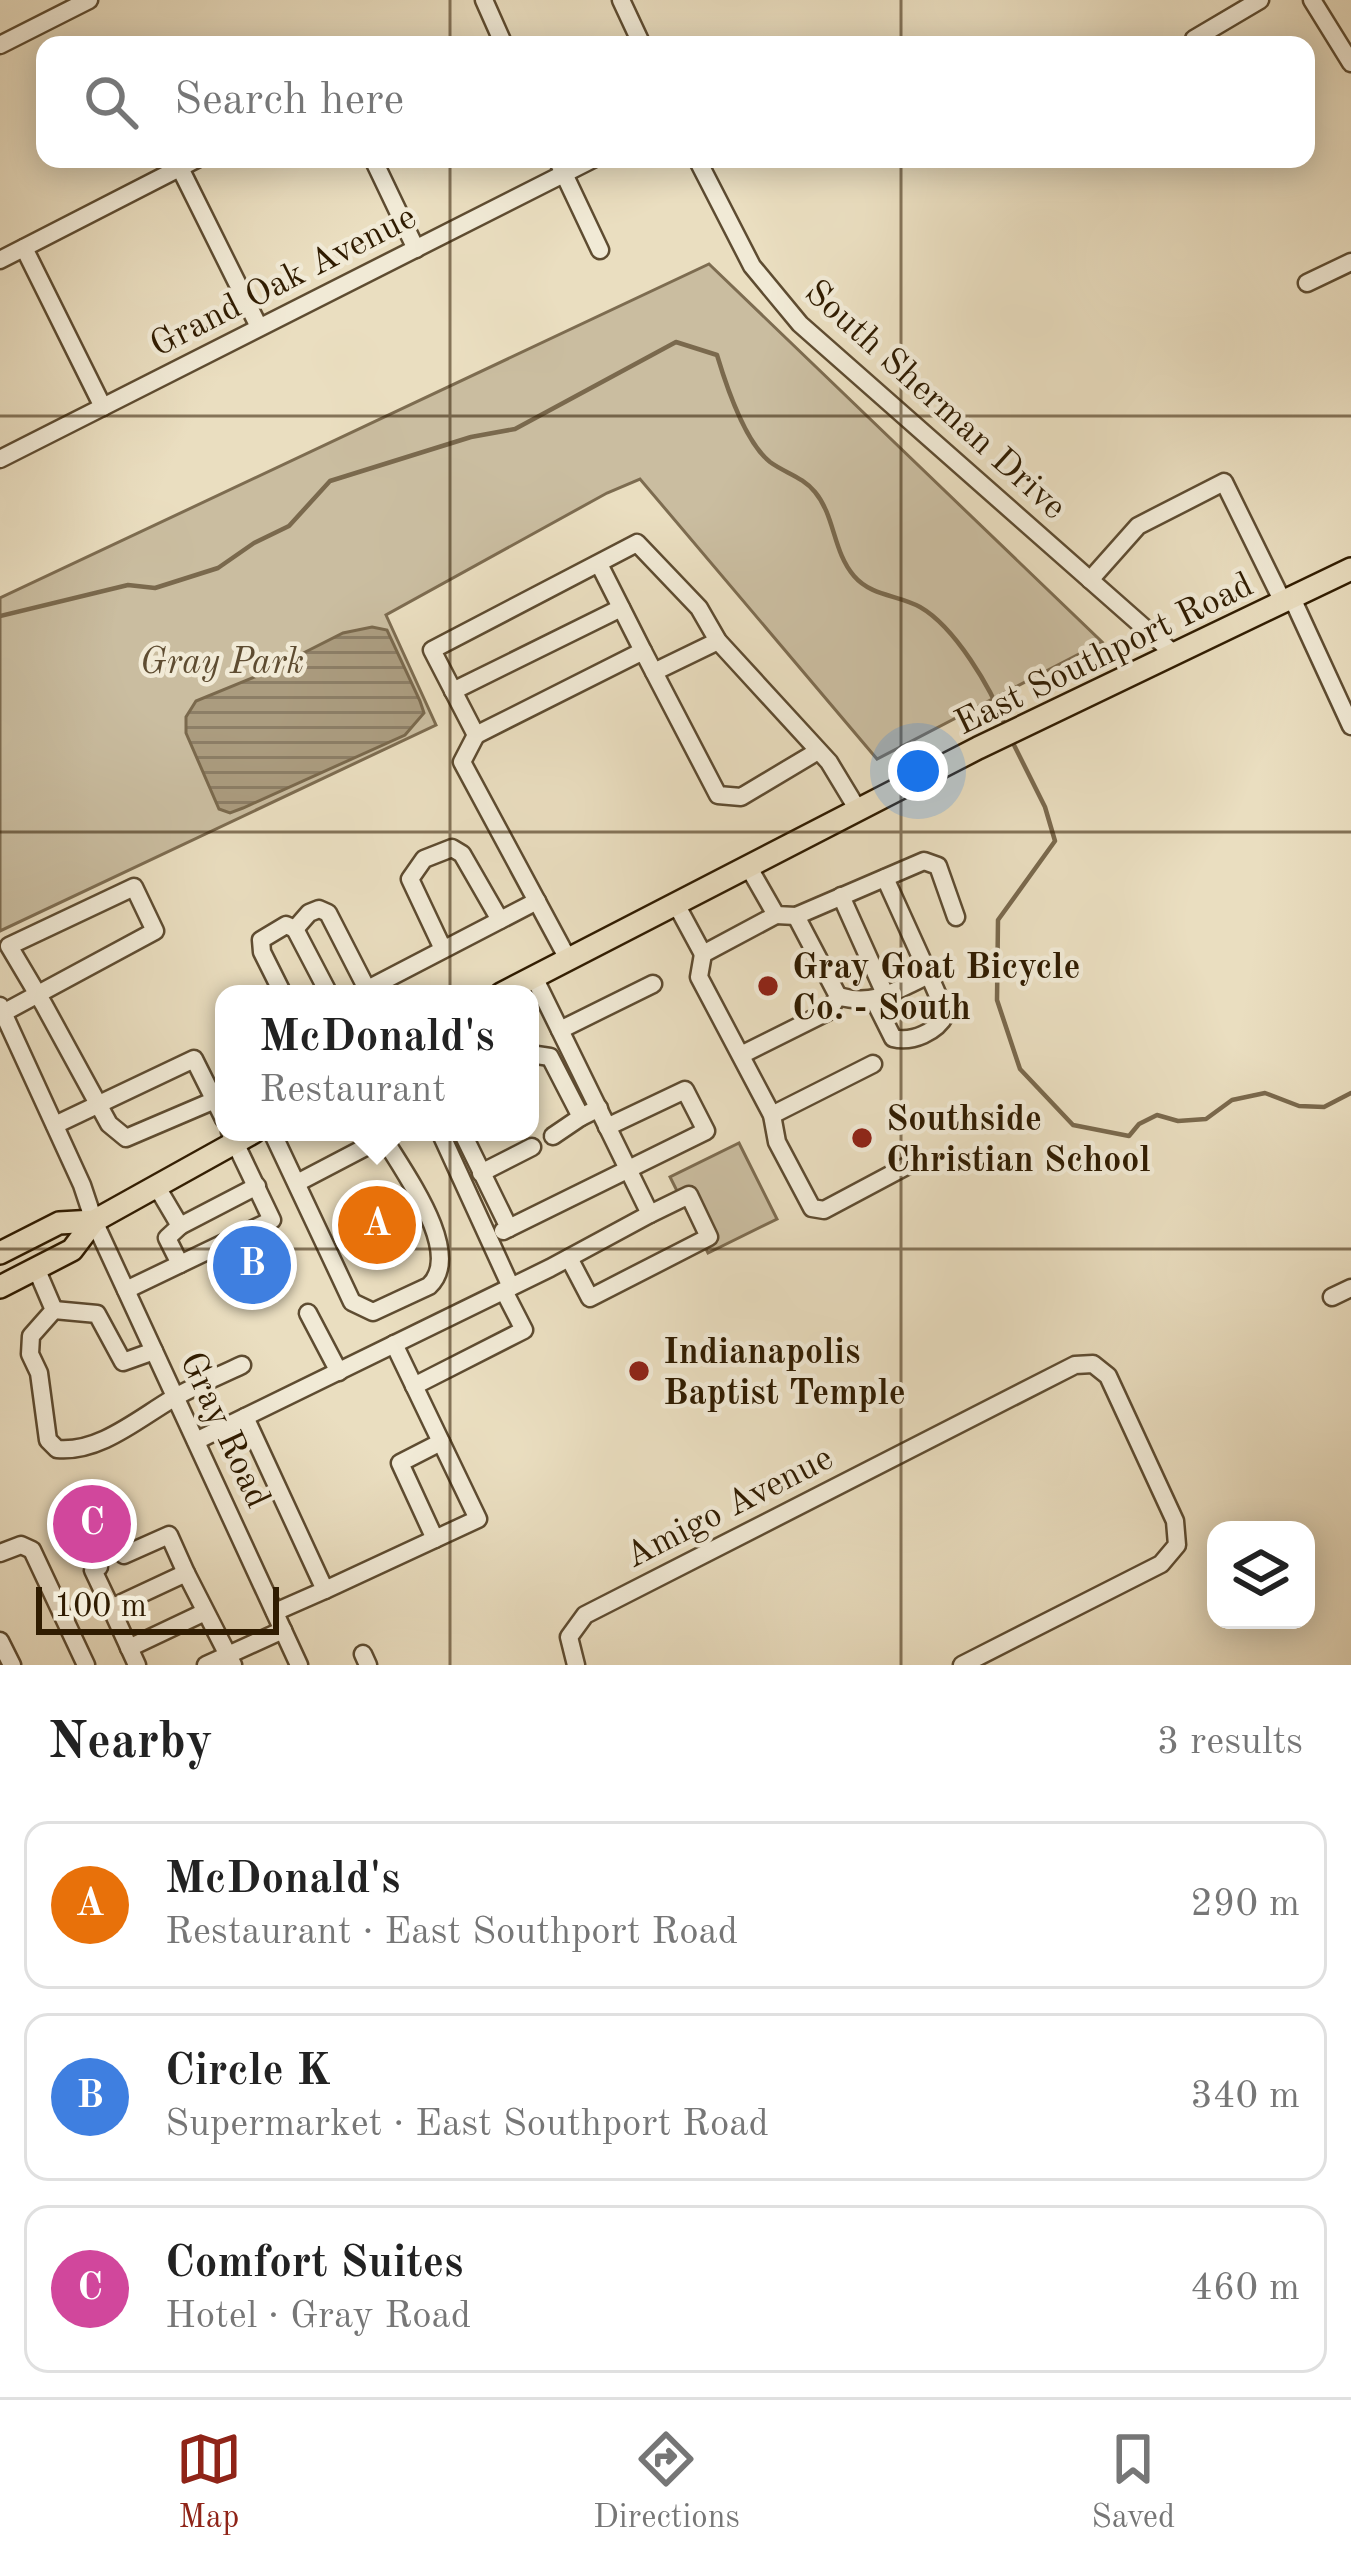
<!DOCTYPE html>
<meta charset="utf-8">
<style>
:root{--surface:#fff;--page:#f6f6f6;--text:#222;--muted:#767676;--line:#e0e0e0;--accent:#8f2418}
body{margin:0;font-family:"Old Standard TT",serif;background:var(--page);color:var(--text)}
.controls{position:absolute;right:36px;bottom:36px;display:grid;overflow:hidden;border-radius:24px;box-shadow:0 6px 30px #0003}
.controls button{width:108px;height:108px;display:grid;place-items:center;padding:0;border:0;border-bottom:3px solid var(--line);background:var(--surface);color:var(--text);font:60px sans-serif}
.scale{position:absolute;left:36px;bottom:30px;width:243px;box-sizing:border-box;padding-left:12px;border:6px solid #301c01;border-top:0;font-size:33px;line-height:42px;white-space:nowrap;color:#301c01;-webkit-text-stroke:9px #f1ead6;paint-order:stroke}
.you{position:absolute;left:918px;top:771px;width:42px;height:42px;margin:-30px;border:9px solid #fff;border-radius:50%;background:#1a73e8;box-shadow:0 0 0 18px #1a73e833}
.badge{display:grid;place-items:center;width:78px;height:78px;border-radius:50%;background:var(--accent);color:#fff;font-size:39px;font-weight:700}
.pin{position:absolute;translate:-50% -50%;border:6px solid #fff;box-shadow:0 3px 12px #0006}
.popup{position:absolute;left:215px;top:985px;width:324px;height:156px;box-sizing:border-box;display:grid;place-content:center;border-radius:24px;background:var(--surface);filter:drop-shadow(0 3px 9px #0005);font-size:39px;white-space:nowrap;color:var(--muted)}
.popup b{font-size:45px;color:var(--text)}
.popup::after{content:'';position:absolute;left:50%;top:100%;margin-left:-24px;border:24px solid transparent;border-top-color:var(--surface)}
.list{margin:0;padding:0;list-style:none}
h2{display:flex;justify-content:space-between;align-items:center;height:156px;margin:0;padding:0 48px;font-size:51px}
h2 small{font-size:39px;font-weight:400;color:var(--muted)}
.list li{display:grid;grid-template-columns:78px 1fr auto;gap:36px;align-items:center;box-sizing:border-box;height:168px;margin:0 24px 24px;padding:0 24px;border:3px solid var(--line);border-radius:24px}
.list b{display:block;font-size:45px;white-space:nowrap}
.list p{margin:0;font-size:39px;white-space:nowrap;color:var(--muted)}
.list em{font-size:39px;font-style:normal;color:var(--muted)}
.icon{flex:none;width:66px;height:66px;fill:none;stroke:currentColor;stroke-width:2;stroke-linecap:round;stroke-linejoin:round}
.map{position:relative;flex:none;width:1351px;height:1665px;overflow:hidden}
.search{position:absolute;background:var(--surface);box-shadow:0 6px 30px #0003;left:36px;right:36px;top:36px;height:132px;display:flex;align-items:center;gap:30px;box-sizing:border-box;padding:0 42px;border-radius:24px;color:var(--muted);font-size:45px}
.sheet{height:732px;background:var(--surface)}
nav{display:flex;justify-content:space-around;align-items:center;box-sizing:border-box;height:168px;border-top:3px solid var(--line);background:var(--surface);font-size:33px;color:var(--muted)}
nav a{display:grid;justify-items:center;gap:6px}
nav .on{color:var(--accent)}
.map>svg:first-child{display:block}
.green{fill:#cabda0;stroke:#7d6c50;stroke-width:3}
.water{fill:url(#water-rules);stroke:#7a694d;stroke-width:3}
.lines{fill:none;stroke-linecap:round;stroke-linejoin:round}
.stream{stroke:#7a694d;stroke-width:4.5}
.minor-casing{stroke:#5e4c31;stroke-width:21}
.major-casing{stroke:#301c01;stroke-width:26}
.minor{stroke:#f1ead6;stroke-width:16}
.major{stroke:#eadec0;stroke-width:21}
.grid{fill:none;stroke:#301c01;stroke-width:3;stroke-opacity:0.55}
.poi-dot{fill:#8f2418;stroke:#f1ead6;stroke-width:4.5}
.labels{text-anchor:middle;stroke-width:9;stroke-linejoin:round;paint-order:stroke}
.street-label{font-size:36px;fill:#301c01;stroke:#f1ead6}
.park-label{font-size:36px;font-style:italic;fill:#5e4c31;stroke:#f1ead6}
.poi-label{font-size:36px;font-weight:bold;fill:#301c01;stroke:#f1ead6;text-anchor:start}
</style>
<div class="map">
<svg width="1351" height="1665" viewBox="0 0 1351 1665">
<defs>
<pattern id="water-rules" width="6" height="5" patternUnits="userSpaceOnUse" patternTransform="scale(3)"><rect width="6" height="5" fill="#ab9c7f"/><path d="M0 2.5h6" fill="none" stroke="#8c7e66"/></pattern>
</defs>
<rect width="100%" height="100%" fill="#eadec0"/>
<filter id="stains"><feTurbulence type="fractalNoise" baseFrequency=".00167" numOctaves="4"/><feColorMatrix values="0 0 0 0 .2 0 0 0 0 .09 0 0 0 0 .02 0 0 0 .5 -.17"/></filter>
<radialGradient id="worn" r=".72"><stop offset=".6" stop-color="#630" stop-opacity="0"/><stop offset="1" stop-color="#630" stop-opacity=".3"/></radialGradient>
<g class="green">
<polygon points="709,264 1102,642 877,759 640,479 607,493 386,615 436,725 0,931 0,598"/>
<polygon points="739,1143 777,1219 708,1253 670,1177"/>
</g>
<polygon class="water" points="372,627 387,630 420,701 424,713 405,735 243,808 230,813 219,809 186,733 186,717 196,701 262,674 343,633"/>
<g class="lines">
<g class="stream">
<path d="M0,616L128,585L155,588L218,568L254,543L289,526L330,481L471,437L515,429L676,342L717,355C726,385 745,442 770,462C785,473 803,477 815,492C835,516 833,552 854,576C871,596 898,595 920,607C955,627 991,688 1005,725"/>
<polyline points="1012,741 1045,807 1055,841 998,920 997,1000 1020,1069 1073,1125 1129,1136 1139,1124 1157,1115 1178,1121 1206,1119 1232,1100 1265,1093 1299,1106 1324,1107 1351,1093"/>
</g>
<defs>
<g id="minor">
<polyline points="484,0 504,45"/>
<polyline points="621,0 642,45"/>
<polyline points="1312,0 1351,63"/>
<polyline points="1194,39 1260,0"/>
<polyline points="0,45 89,0"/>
<polyline points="373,159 416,249"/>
<polyline points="557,159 600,250"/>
<polyline points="697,159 752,266 800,324 1173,653"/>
<polyline points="180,168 259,327"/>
<polyline points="24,248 103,407"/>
<polyline points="0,260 197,159"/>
<polyline points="1307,283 1351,262"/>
<polyline points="0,459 593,159"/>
<polyline points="599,564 643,651"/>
<polyline points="1090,580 1138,526 1224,482 1283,602"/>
<polyline points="1292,598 1351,726"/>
<polyline points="654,672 718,641"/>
<polyline points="453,691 621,608"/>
<polyline points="476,735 643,651 718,795 741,797 818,751"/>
<polyline points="748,866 776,915 796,916 924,861 938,866 956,917"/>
<polyline points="885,878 929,975"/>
<polyline points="841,896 885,994"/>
<polyline points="676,904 703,954"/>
<polyline points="776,915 703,954 699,977 772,1115 777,1142 812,1208 824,1210 916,1161"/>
<polyline points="295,929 309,913 319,909 328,913 367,989"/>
<polyline points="295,929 329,994"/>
<polyline points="443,949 410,879 424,859 452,848 462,854 500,920"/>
<polyline points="568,959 462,762 476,735 432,650 637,543 699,608 718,641 829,762 858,810"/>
<polyline points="283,994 262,952 261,940 286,925 295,929"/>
<polyline points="358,994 537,901"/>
<path d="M838,996C875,1007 896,990 929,975L946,1014C937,1032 912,1043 893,1038L874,1000"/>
<polyline points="0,1006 82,1185 94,1221 299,1665"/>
<polyline points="3,1013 155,931 134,887 9,946 44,1005 109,1124 126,1138 215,1100"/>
<polyline points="560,1030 653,984"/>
<polyline points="530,1054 550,1057 581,1117 599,1108"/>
<polyline points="741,1055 829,1011 838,996 796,916"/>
<polyline points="772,1115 873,1064"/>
<polyline points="55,1125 194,1059 224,1119"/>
<path d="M272,1132L352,1302L373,1312L429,1286C466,1252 399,1166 380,1132"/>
<polyline points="440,1132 511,1287"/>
<polyline points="462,1132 509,1228 503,1231"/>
<polyline points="553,1136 581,1117"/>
<polyline points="481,1173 532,1147"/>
<polyline points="297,1183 383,1138"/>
<polyline points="157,1187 180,1226 167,1238 180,1264"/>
<polyline points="180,1226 257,1186"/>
<polyline points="509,1228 706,1131 685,1090 607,1127"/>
<polyline points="569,1258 590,1298 709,1237 689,1195 650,1214"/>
<path d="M36,1268L54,1310L31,1336L30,1354L39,1373L48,1440L57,1449C99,1453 138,1419 172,1399C194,1386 219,1376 242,1365"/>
<polyline points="126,1290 272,1220 230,1132"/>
<polyline points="1332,1297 1351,1288"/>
<polyline points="54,1310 97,1314 123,1362 154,1351"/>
<polyline points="308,1313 339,1372"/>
<polyline points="414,1386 524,1330 504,1291"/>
<polyline points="245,1417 325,1590 275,1612"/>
<polyline points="196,1441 550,1268 650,1214 534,977"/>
<polyline points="435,1539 400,1463 441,1442"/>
<polyline points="0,1553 21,1545 32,1550 86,1665"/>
<polyline points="124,1555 169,1535 186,1573"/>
<polyline points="99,1567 93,1570 111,1608"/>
<polyline points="325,1590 478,1519 394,1344"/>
<polyline points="0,1641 12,1665"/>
<polyline points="129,1648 205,1612"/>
<polyline points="363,1654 368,1665"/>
<polyline points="137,1665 111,1608 186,1573 233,1665"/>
<polyline points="206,1665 283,1630"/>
<polyline points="576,1665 569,1637 585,1615 1075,1365 1093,1364 1108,1376 1175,1521 1177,1545 1161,1564 962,1665"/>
</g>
<g id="major">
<polyline points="501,994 978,748 1351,569"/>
<polyline points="0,1253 59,1223 94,1221 254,1132"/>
<polyline points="0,1287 72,1250 94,1221"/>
</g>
</defs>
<use href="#minor" class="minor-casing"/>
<use href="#major" class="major-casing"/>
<use href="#minor" class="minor"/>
<use href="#major" class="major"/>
</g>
<path class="grid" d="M450,0V45M901,0V45M450,159V1665M901,159V1665M0,416H1351M0,832H1351M0,1249H1351"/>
<g class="poi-dot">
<circle cx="768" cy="986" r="12"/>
<circle cx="862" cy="1138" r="12"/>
<circle cx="639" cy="1371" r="12"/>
</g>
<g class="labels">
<g class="street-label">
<text transform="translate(282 279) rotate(-27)" y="13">Grand Oak Avenue</text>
<text transform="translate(937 398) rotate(42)" y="13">South Sherman Drive</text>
<text transform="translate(1103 652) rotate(-26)" y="13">East Southport Road</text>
<text transform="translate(227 1429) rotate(65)" y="13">Gray Road</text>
<text transform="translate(728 1505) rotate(-27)" y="13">Amigo Avenue</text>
</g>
<g class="park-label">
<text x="222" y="673">Gray Park</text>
</g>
<g class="poi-label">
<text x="792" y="978">Gray Goat Bicycle<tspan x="792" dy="41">Co. - South</tspan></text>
<text x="886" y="1130">Southside<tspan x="886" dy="41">Christian School</tspan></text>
<text x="663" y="1363">Indianapolis<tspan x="663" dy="41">Baptist Temple</tspan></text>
</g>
</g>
<rect width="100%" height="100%" filter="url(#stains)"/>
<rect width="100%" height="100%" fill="url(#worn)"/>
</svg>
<div class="controls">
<button><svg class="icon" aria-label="layers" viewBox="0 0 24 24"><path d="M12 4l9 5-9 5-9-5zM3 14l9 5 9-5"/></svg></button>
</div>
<div class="scale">100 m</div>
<div class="you"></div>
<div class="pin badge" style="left:377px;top:1225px;background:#e8710a">A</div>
<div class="popup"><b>McDonald's</b>Restaurant</div>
<div class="pin badge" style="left:252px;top:1265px;background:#3f7fe0">B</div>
<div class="pin badge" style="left:92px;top:1524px;background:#d1479c">C</div>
<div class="search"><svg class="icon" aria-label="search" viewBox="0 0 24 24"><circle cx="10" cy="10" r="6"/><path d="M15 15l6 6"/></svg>Search here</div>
</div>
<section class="sheet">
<h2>Nearby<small>3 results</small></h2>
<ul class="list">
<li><span class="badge" style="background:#e8710a">A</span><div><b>McDonald's</b><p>Restaurant · East Southport Road</p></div><em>290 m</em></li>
<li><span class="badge" style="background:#3f7fe0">B</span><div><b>Circle K</b><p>Supermarket · East Southport Road</p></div><em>340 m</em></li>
<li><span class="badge" style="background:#d1479c">C</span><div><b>Comfort Suites</b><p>Hotel · Gray Road</p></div><em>460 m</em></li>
</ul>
</section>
<nav>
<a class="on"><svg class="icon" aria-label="map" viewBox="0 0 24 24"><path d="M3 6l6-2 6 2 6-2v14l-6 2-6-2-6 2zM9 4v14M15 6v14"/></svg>Map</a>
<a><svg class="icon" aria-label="directions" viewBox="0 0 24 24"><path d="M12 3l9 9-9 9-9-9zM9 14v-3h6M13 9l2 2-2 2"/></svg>Directions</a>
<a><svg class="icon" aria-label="saved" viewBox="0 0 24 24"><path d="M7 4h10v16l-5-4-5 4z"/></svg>Saved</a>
</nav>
